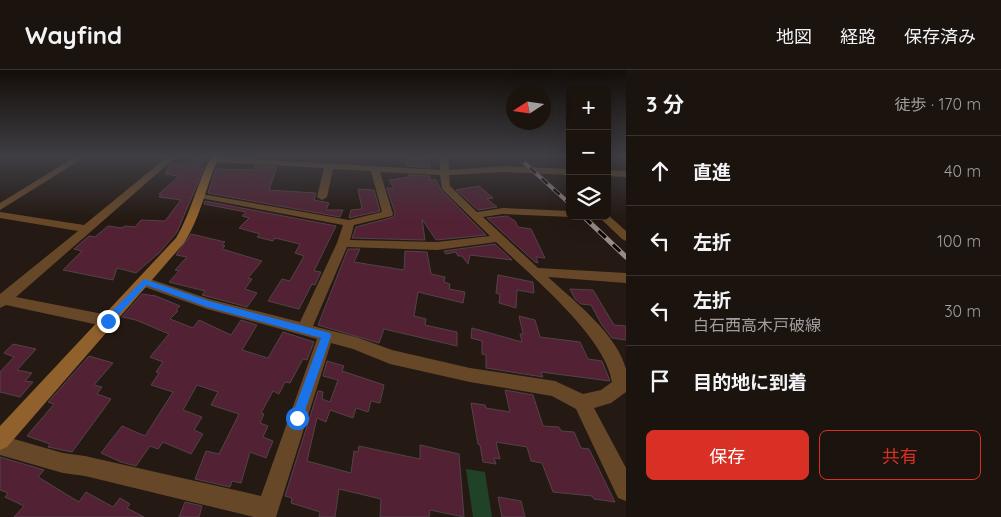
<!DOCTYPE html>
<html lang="ja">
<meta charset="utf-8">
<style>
:root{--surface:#1b130e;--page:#28201c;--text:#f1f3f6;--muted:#a09e9e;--line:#39322e;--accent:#d93025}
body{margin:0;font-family:Quicksand,"Noto Sans JP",sans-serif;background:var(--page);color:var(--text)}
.controls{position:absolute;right:15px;top:15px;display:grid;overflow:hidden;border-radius:8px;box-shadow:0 5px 20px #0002}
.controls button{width:45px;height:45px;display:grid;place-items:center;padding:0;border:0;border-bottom:1px solid var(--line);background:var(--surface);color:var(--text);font:25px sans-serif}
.compass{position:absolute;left:506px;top:15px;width:45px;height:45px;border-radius:50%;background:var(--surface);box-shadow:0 5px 20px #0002;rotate:258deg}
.stop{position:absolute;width:15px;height:15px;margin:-11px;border:4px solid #1a73e8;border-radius:50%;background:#fff}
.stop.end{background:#1a73e8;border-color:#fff;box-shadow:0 1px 5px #0008}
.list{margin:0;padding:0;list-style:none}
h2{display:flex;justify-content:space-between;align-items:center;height:65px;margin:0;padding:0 20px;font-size:21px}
h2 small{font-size:16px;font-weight:400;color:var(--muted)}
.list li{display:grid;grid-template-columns:32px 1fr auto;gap:15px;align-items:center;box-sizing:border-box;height:70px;padding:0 20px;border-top:1px solid var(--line)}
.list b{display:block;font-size:19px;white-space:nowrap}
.list p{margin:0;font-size:16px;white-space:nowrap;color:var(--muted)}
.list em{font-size:16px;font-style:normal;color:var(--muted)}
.actions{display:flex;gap:10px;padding:15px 20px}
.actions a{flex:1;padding:11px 0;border:1px solid var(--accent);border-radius:8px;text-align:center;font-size:18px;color:var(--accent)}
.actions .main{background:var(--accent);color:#fff}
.icon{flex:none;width:28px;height:28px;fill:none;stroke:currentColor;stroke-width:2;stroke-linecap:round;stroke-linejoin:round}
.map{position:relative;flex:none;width:626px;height:447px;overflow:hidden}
header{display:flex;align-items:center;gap:30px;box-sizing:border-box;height:70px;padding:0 25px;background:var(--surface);border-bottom:1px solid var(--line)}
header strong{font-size:24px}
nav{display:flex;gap:28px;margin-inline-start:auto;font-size:18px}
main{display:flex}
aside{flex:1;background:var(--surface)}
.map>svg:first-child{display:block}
.green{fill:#204327}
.building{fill:#522234;stroke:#524348}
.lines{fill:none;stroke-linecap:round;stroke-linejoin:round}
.minor{fill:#664829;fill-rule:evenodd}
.secondary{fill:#90612c;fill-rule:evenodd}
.rail-far1-casing{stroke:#968c88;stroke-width:4}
.rail-casing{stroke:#968c88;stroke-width:5}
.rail-far1{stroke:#090504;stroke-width:2.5;stroke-dasharray:8;stroke-linecap:butt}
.rail{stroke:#090504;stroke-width:3;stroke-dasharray:10;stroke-linecap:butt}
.route{fill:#1a73e8}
</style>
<header>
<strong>Wayfind</strong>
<nav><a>地図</a><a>経路</a><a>保存済み</a></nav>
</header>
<main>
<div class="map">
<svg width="626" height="447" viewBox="0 0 626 447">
<rect width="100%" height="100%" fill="#241913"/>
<polygon class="green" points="466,399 485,402 492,447 473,447"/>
<g class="building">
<polygon points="191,87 205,87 199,98 204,98 177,162 160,182 136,203 117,198 113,210 63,200 82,181 74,179 89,166 95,167 108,156 122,158 125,156 135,157 141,150 165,151 181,130 159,127 161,125 159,124 179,106 165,104 170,94 186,94"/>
<polygon points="407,87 429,87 430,98 406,96"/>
<polygon points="255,96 277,97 269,120 316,123 314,130 329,133 326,140 343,140 340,147 208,123 216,99 253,100"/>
<polygon points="408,105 430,106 430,110 436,110 441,120 486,165 436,170 422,149 425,170 352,168 356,157 394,147 395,143 387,118 394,118 389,110 410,107"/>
<polygon points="479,116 493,128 487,129 497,137 478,140 456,120"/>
<polygon points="358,119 374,120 380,141 349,148 351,140 362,139"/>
<polygon points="205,131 336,156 314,201 321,202 315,215 312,214 299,239 268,231 282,209 290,211 304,186 295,183 300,174 275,168 273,171 257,167 260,164 239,158 249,148 242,146 246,142 204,134"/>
<polygon points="507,146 515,151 518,157 531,159 545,188 536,187 538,193 535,192 487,148"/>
<polygon points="191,164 225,172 222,175 225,176 222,179 262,191 248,208 252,209 245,219 257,223 247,237 210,227 202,225 205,221 169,212 179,201 175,200 187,187 176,185"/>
<polygon points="495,174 512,190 470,185 468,194 462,186 458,186 456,182 446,184 444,181"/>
<polygon points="348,179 360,179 354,192 404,200 405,181 427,182 431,204 445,207 444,212 450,214 449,219 465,222 463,233 418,222 414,246 426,249 425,255 457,262 457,276 384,259 379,273 318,255"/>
<polygon points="498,205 533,212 534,223 517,220 516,238 499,233 500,224 496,223"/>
<polygon points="570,219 593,220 614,255 626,256 626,270 612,268 602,255 591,235 581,234 575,229"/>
<polygon points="142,224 156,226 180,236 176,240 178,241 170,249 193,258 199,250 231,265 241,250 257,255 242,280 268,288 283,262 314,272 307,290 303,289 290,313 285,312 279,324 273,321 261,343 264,344 260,353 268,356 263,367 273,371 266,388 250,382 241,413 232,411 230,417 195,409 206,381 219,384 239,344 211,335 218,322 197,315 183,340 202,347 194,360 203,364 191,384 163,372 158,379 150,376 136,396 121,392 101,383 122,356 145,366 173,322 151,315 159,303 156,302 163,292 150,287 169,264 136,250 122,247"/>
<polygon points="519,246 535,250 540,267 580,272 588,289 602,291 610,311 541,302 543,307 486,298 486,285 482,284 482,271 471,268 472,258 522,272 520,264 523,264"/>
<polygon points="13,274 36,279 17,300 32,303 25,311 33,312 20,327 0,322 0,302 14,287 4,283"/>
<polygon points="89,286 113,293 94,315 102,317 97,324 111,329 72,382 48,377 50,374 27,366 54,334 48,332"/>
<polygon points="327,291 344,296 342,301 384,315 380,333 371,331 368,342 356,338 353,348 330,340 326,352 317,348 307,391 351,403 354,381 358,382 359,376 420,389 420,375 459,384 464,447 430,440 429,447 380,447 381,429 339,419 335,447 319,447 320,442 291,433 292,428 285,426 318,321 323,322 322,329 330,332 338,310 323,306"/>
<polygon points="505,320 533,325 543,356 559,357 561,361 574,362 581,378 589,379 615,432 594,429 592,426 553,422 542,393 531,391 527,377 496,372 500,389 494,388 496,394 483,392 480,375 478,374 471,333 485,335 486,338 510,342"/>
<polygon points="0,387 44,400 38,407 79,432 86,422 113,437 120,428 130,434 127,438 144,447 14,447 24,436 5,427 8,423 0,420"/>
<polygon points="498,427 521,431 525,447 502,447"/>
<polygon points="185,432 202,436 199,447 179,447"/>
</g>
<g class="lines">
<g class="minor">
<polygon points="75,87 85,87 0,140 0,133"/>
<polygon points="167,87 176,87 16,227 108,245 113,247 115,251 113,255 108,257 6,235 0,238 0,224 78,161 0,148 0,142 84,155"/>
<path d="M214,87L440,100V87H448L449,100L505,96L570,99V105L505,102L449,105L450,116L477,142L503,138L570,141V146H574L570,147L503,144L483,147L538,198L626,203V213L548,207C574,231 617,264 626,299C626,306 626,315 626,322L611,333L594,338L626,398V431L618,428L576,339L552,326L470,312L390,294L353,279L331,273L276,447H254L85,406L63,403L0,385V365L63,383L85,386L261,426L317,269L207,239L139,215L137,212L139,209L144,207L209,229L300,252L337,173L343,155L200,128L196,127V123L349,150L382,142L371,101L333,99L327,127L322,130L317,127L324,98L215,92L211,89ZM380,102L440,105L442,119L490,166L437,172L350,170L354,155L392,146L393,144ZM496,172C530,205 605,266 612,312L601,320L583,324L555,311L470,298L392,280L356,267L313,256L347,177L437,180Z"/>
<polygon points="607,100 626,101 626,107 607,106"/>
<polygon points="607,144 626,161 626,171 622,169 598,146 607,146"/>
</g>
<path class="secondary" d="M211,87H219C206,115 201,147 184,173L7,377L0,380V356L176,168C191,143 197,113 211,87Z"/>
<defs>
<g id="rail-far1">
<polyline points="518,87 570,134"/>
<polyline points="583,146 585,148"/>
</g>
<polyline id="rail" points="584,147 626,187"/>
</defs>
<use href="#rail-far1" class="rail-far1-casing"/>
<use href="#rail" class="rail-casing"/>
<use href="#rail-far1" class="rail-far1"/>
<use href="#rail" class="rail"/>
</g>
<linearGradient id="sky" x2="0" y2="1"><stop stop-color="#140e0a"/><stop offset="0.58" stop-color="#3f3e44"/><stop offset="1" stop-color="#3f3e44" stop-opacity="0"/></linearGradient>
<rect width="626" height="149" fill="url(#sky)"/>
<polygon class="route" points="144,209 209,231 330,263 331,266 301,352 297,353 293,352 291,348 321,268 207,237 146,215 111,253 105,253 105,248"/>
</svg>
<div class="controls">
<button>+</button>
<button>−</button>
<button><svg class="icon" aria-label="layers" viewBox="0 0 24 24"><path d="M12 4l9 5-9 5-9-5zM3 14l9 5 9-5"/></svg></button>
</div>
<svg class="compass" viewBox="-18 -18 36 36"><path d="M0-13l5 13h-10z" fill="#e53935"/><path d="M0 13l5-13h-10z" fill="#a09e9e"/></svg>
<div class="stop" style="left:297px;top:348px"></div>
<div class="stop end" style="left:108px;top:251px"></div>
</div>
<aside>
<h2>3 分<small>徒歩 · 170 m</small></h2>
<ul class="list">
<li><svg class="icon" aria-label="ahead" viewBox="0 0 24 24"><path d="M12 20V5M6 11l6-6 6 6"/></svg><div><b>直進</b></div><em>40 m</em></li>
<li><svg class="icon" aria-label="left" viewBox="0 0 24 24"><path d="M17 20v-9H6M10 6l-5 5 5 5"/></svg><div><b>左折</b></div><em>100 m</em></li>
<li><svg class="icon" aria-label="left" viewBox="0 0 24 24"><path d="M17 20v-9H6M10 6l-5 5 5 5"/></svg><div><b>左折</b><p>白石西高木戸破線</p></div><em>30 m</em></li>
<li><svg class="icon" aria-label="arrive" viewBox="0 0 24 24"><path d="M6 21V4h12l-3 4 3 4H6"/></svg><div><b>目的地に到着</b></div></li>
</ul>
<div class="actions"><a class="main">保存</a><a>共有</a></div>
</aside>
</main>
